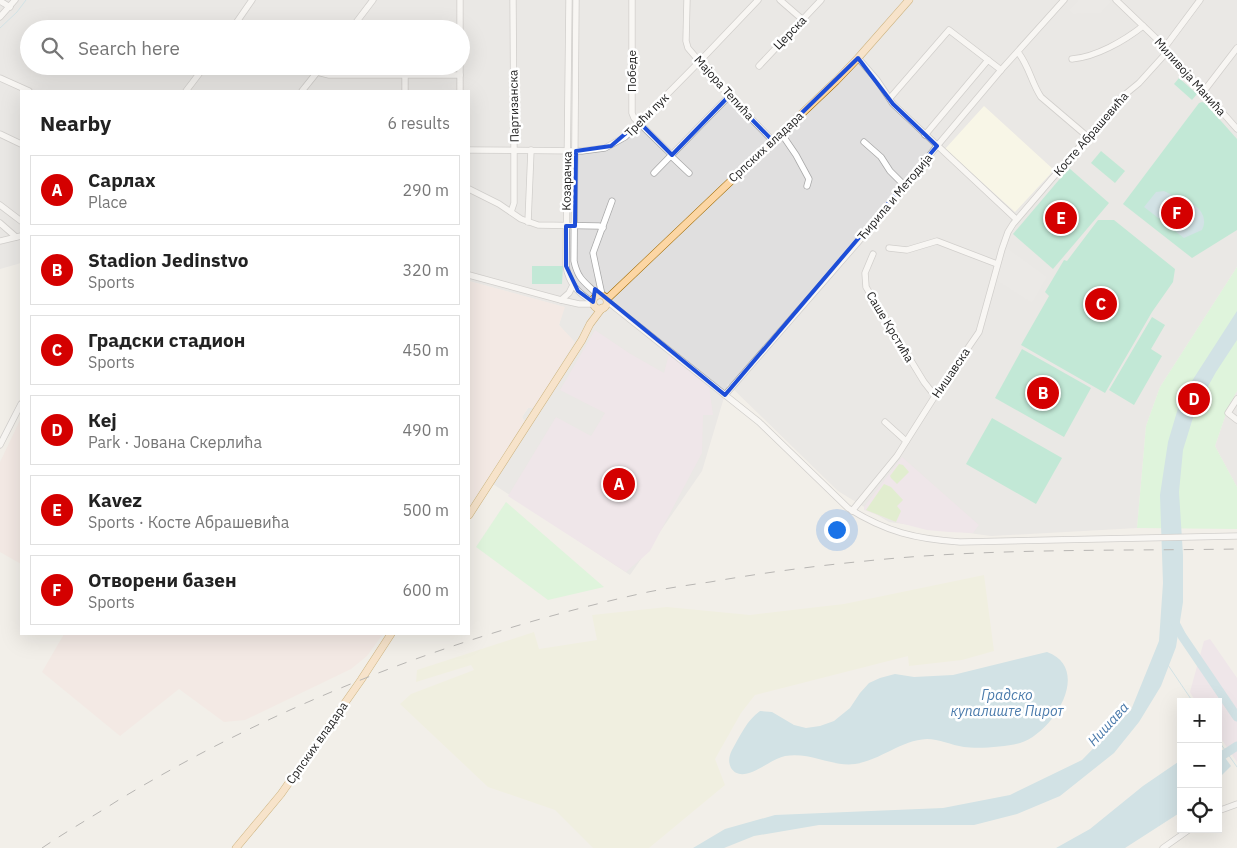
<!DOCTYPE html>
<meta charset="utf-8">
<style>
:root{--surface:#fff;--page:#f2f2f2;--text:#222;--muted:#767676;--line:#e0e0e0;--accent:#d40000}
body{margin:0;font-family:"IBM Plex Sans",sans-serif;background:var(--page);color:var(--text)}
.controls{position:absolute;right:15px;bottom:15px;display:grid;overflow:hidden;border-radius:0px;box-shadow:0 5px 20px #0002}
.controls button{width:45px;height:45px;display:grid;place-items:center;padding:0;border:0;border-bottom:1px solid var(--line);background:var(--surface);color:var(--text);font:25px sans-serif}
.you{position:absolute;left:836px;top:529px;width:18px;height:18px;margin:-12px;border:4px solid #fff;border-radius:50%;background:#1a73e8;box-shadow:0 0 0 8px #1a73e833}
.badge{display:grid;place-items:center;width:32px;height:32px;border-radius:50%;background:var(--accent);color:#fff;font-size:16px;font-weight:700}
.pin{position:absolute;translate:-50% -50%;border:2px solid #fff;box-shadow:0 1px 5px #0006}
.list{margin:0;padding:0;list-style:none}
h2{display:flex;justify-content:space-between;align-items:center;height:65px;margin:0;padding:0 20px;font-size:21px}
h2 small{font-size:16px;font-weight:400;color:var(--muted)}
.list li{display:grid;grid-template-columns:32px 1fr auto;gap:15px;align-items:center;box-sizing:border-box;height:70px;margin:0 10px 10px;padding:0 10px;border:1px solid var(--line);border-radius:0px}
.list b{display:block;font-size:19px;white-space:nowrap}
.list p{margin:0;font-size:16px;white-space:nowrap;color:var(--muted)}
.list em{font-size:16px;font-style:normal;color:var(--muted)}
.icon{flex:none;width:28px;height:28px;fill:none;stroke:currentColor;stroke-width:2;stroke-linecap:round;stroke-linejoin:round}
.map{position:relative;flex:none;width:1237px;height:848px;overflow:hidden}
.search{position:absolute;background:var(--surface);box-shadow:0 5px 20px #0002;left:20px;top:20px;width:450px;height:55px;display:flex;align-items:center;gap:12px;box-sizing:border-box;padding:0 18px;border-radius:28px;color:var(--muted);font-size:19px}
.panel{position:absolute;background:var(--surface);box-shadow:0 5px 20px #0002;left:20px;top:90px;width:450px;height:545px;border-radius:0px}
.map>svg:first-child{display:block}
.residential{fill:#e0dfdf;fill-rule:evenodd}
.industrial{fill:#ebdbe8}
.education{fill:#ffffe5}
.military{fill:#f3e3dd}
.farmland{fill:#eef0d5}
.grass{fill:#cdebb0}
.park{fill:#c8facc}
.pitch{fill:#88e0be}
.parking{fill:#e2e2e2}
.water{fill:#aad3df}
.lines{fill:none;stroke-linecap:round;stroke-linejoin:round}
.stream{stroke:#aad3df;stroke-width:1}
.river{stroke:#aad3df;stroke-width:9}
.minor-casing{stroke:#a9a9a9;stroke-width:7}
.major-casing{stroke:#a06b00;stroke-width:8}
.minor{stroke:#fff;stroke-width:5.5}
.major{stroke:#fcd6a4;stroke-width:7}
.rail{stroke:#707070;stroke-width:1;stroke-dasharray:10 10;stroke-linecap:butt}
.marked{fill:none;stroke:#1d4ed8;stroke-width:4;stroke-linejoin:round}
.labels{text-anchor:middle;stroke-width:5;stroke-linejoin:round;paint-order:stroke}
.street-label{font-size:12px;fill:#222;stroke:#fff}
.water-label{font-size:14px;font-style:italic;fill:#4a7aab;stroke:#fff}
</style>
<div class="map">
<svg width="1237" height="848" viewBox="0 0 1237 848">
<rect width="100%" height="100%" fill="#f2efe9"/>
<g class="residential">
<path d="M0,0H1237V267L1160,387L1146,426L1137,528L991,536L889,522L838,491L728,384L702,471L630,575L487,480L525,422L522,417L574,342L559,325L564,307L469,281V91H21V263L0,269ZM29,29H461V66H29Z"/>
<polygon points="1237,391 1237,487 1215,446 1228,408"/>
</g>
<g class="industrial">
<polygon points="595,330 629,353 664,373 669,354 709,385 713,415 703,415 702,453 650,551 626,572 508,496 556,417 591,436 605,413 560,390"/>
<polygon points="902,457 979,525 973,533 949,532 927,530 896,522 864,510 864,507"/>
<polygon points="1210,639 1237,678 1237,762 1218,734 1218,702 1196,702 1190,692 1204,641"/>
</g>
<polygon class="education" points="984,106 1054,170 1015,212 945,149"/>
<g class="military">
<polygon points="469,281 565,307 559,325 575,342 534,408 528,408 522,417 525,422 469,507"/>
<polygon points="21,418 21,564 0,552 0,462"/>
<polygon points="64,634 383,634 367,656 351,669 245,720 224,722 179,689 120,736 42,672"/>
</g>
<polygon class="farmland" points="984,575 994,651 962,660 909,666 908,656 755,695 741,713 715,759 725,785 649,848 593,848 555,810 488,787 400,704 411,694 474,670 471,665 416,682 417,670 534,632 539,649 597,640 592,615 667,607 750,615 844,604"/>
<g class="grass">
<polygon points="899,464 903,465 909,472 897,484 891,478 890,476"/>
<polygon points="884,484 891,487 903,500 897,506 901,511 896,522 866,510"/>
</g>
<g class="park">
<polygon points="1237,267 1237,391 1228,408 1215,446 1237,487 1237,529 1137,528 1146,426 1160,387"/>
<polygon points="506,502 604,587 548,600 476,547"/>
</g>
<g class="pitch">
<polygon points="1179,78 1197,94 1192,100 1174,84"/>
<polygon points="1202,102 1205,103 1237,139 1237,230 1192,258 1123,204 1199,103"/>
<polygon points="1101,151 1125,171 1115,183 1091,163"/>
<polygon points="1069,168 1109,203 1053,269 1013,234"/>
<polygon points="1098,220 1114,220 1175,269 1173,282 1152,312 1105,393 1021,345 1049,296 1045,292 1064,260 1067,261"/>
<polygon points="532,266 563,266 562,284 532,284"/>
<polygon points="1152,317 1165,325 1151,349 1162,356 1134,405 1109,390"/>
<polygon points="1022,349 1091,388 1064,437 995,398"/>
<polygon points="992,418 1062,458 1036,504 966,464"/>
</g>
<g class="parking">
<polygon points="1078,0 1109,0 1111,2 1101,13 1073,14 1069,10"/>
<polygon points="1007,248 1047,277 1032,303 996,280"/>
</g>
<g class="water">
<path d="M1164,191L1170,194L1176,202C1180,204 1184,203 1189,203C1201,206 1208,220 1202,230L1184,238L1144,207L1156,192Z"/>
<polygon points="1237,311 1237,340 1216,372 1196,408 1183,450 1179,492 1183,555 1183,602 1176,647 1161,686 1139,722 1114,753 1060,796 1017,814 974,825 819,825 754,836 724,848 693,848 725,829 775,815 943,808 1010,795 1082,760 1131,710 1159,641 1163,583 1160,495 1168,442 1181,398"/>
<path d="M1047,652C1093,669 1053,733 1020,743C1006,747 978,749 964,747C951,745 939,739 927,739C901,740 881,760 855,764C831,767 812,752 785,756C769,759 743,786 731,768C728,762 729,756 732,750C740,736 747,720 760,711L772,712L794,725L806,728L820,726L834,721L850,708L860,693L869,683L880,678L895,674L914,677L953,675Z"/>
<polygon points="1218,748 1231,766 1218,779"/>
<polygon points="1181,760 1181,812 1125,848 1056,848 1090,829 1143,786"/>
</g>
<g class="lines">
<g class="stream">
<polyline points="0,28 17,12 26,0"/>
<polyline points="1168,665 1193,702"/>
<polyline points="1218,740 1237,767"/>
</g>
<g class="river">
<polyline points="1174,621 1182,636 1237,717"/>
<polyline points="1223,755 1237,746"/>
</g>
<defs>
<g id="minor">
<polyline points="460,0 460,29"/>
<path d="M569,0L566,266C569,284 578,293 593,302"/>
<path d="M576,0L574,261C578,280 585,282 598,295"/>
<polyline points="632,0 632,113 634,118 672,155"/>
<polyline points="687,0 686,41 688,48 729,96 773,141"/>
<polyline points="780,0 803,20"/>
<polyline points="1116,0 1162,44 1237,129"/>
<polyline points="0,1 10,7"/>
<polyline points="0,17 15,0"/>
<polyline points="232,29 252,0"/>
<polyline points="351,29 373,0"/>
<polyline points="1165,47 1200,0"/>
<path d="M1018,52C1030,68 1031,82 1041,97L1088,137"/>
<polyline points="858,58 877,80 893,104 1016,219"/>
<path d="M1072,59C1096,57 1124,41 1143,26"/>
<polyline points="759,66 821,0"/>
<polyline points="317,72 329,75 460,75"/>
<polyline points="0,78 29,91"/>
<polyline points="186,91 205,66"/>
<polyline points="302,91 322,66"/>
<polyline points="405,91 405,75"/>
<polyline points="460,91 460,66"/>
<polyline points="1204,91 1237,48"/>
<polyline points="890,98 949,30 988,60"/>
<polyline points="781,133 796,155 809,179 807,186"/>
<polyline points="0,134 21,144"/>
<polyline points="925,135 988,60 1001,70"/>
<polyline points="864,142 881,157 890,171 905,186"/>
<polyline points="469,150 582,151 605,148 625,137 699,62 758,0"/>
<polyline points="671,156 689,173"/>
<polyline points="654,173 729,96"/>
<polyline points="469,189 499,204 521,219 538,225 599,226 603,228"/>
<polyline points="0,205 21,221"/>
<polyline points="511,212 514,203 514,150 513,0"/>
<polyline points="528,222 531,150"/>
<polyline points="0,223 16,237"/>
<polyline points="0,241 21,236"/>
<polyline points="889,248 907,250 937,241 997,264"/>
<polyline points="873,254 865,273 866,287 924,382 935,396"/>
<polyline points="469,275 561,300 579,304 593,304"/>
<polyline points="602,295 593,253 612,201"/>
<polyline points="561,300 569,293 573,285"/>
<path d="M607,301L759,422L848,508C886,532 916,539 960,542L1237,536"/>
<polyline points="725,395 886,210 937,146 1001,70 1064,0"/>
<polyline points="1237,399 1228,413 1237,420"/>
<polyline points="885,422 906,441"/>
<polyline points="0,445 21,404"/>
<polyline points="852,511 897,456 935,396 979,332 1002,249 1008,232 1013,224 1122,97 1139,83 1168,51"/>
<polyline points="1218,811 1237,804"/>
<polyline points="1163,848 1190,829"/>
</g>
<g id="major">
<circle cx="600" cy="302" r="7"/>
<polyline points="607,299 836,81 858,58 909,0"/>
<polyline points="469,515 582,340 590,324 602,308"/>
<polyline points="236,848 281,794 361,680 391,634"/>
</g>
</defs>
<use href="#minor" class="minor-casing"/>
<use href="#major" class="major-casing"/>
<use href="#minor" class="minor"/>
<use href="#major" class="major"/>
<path class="rail" d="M42,848C67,831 92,817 117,801C280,702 462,633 648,592C668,588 689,585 710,582C762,573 814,566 866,561C989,548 1113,551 1237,549"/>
</g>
<path d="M0 0H1237V848H0ZM858,58L893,104L937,146L725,395L595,289L593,302L578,291L566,266V226H575L576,151L611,146L639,122L672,155L729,96L773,141Z" fill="#f2efe9" fill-opacity=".55" fill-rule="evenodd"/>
<path class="marked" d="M858,58L893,104L937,146L725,395L595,289L593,302L578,291L566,266V226H575L576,151L611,146L639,122L672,155L729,96L773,141Z"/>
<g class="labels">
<g class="street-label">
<text transform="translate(790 33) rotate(-46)" y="4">Церска</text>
<text transform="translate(632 71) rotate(-90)" y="4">Победе</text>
<text transform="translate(1190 77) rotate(48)" y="4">Миливоја Манића</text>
<text transform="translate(724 88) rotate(48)" y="4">Мајора Тепића</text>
<text transform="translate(514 106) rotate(-91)" y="4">Партизанска</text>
<text transform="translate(647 115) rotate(-45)" y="4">Трећи пук</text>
<text transform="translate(1091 134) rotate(-49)" y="4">Косте Абрашевића</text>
<text transform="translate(766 147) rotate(-43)" y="4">Српских владара</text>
<text transform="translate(567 181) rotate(-89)" y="4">Козарачка</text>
<text transform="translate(895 197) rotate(-50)" y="4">Ћирила и Методија</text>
<text transform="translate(890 327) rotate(59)" y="4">Саше Крстића</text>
<text transform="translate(951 373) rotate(-56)" y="4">Нишавска</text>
<text transform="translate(317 743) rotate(-55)" y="4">Српских владара</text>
</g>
<g class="water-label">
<text x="1007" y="700">Градско<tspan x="1007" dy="16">купалиште Пирот</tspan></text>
<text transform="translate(1108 724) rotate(-48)" y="5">Нишава</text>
</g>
</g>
</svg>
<div class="controls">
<button>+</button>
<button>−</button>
<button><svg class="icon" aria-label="locate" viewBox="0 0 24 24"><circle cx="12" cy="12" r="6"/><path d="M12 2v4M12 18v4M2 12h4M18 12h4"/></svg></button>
</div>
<div class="you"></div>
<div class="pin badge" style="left:619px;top:484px">A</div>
<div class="pin badge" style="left:1043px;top:393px">B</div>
<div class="pin badge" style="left:1101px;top:304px">C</div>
<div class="pin badge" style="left:1194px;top:399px">D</div>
<div class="pin badge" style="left:1061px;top:218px">E</div>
<div class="pin badge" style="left:1177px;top:213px">F</div>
<div class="search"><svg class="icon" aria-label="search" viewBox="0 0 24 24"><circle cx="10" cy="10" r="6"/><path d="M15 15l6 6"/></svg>Search here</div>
<section class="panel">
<h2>Nearby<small>6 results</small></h2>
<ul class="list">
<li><span class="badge">A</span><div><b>Сарлах</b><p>Place</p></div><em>290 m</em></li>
<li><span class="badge">B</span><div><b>Stadion Jedinstvo</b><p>Sports</p></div><em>320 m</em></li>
<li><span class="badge">C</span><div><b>Градски стадион</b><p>Sports</p></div><em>450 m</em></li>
<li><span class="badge">D</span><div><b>Кеј</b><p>Park · Јована Скерлића</p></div><em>490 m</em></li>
<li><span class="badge">E</span><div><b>Kavez</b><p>Sports · Косте Абрашевића</p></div><em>500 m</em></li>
<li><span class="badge">F</span><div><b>Отворени базен</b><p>Sports</p></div><em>600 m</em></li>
</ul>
</section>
</div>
